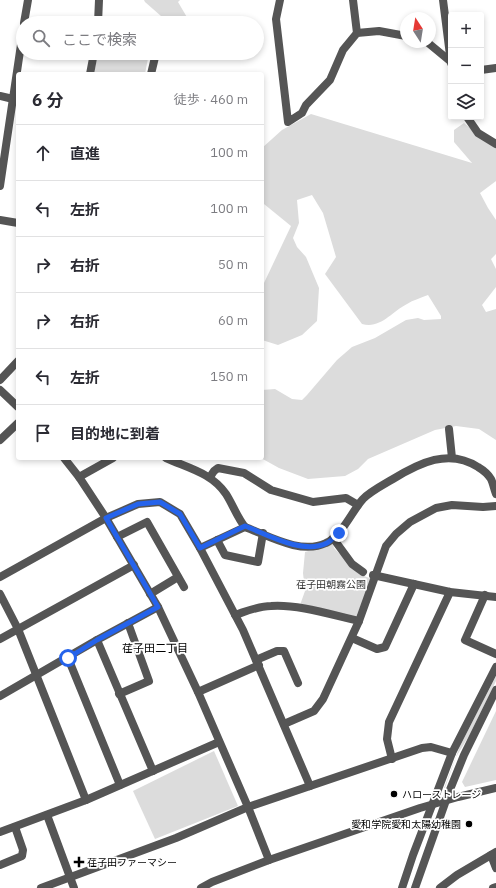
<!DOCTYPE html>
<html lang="ja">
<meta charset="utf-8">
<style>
:root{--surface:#fff;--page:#f2f2f3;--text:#2b2b33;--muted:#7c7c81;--line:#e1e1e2}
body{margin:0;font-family:"IBM Plex Sans","Noto Sans JP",sans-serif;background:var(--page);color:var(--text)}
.controls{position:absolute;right:12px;top:12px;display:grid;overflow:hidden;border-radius:4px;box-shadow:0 2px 6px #0003}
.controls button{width:36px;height:36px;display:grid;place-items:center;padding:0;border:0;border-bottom:1px solid var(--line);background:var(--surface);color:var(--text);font:20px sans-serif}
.compass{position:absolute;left:400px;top:12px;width:36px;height:36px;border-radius:50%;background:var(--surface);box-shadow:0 2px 6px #0003;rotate:348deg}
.stop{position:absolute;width:12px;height:12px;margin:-9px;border:3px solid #2563eb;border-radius:50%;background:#fff}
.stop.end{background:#2563eb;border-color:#fff;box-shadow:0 1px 4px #0008}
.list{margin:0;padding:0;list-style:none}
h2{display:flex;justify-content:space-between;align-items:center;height:52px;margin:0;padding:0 16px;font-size:17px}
h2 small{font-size:13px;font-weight:400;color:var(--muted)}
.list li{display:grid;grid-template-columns:26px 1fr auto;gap:12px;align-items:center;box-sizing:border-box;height:56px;padding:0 16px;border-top:1px solid var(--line)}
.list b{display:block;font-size:15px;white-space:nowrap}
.list em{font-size:13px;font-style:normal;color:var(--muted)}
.icon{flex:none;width:22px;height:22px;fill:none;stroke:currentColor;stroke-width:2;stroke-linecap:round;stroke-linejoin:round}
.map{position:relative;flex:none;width:496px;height:888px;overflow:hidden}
.search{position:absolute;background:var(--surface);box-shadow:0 2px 6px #0003;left:16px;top:16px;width:248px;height:44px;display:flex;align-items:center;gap:10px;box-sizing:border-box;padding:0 14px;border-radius:22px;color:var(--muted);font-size:15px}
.panel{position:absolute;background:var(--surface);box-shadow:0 2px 6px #0003;left:16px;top:72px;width:248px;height:388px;border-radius:4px}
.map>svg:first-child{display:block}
.green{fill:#dcdcdc}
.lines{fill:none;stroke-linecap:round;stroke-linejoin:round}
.minor{stroke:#555;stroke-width:8}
.tertiary{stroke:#555;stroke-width:8}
.route{stroke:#2563eb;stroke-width:5}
.poi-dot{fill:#000;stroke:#fff;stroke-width:1.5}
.labels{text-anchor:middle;stroke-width:3.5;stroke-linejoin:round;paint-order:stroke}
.park-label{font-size:10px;fill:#333;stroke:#fff}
.poi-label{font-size:10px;fill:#000;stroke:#fff;text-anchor:start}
.neighbourhood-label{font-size:11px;fill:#000;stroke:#fff}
</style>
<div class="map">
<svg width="496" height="888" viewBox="0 0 496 888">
<rect width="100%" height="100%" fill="#fff"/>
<g class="green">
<polygon points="144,0 180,0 178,2 188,19 193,23 169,23 145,2"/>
<polygon points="98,53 149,53 145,74 94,74"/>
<path d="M311,114L472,163L454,142V130L464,123L488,143L496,148V181L480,193L488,208L496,220V254L491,259L496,269V287L482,305L486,312L496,309V440L479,429L456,426L435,430L368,459L358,469L345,476L308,479L279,468L261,458H262V390L275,389L292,399L302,400L307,395L337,360L352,347L375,338L406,320L418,318L424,320L441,319V316L428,295C421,298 413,300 407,304C391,312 381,329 362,324L325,274L336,257L323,213L312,195L297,200L299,223L293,238L297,247L306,257L319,288L317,321L302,335L278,345L262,340V282L264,283L291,226L264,204L262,197V148L282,130Z"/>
<polygon points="333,544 334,548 359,574 372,579 356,617 300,605 305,591 303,573 305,552"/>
<polygon points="496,676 496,681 469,736 456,757 445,788 444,788 460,746"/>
<polygon points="496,711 496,780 465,787 462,782"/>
<polygon points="214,751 238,806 155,839 133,791"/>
</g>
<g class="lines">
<g class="minor">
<polyline points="280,0 276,19 288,122 302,113 306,105 330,80 343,50 357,33 379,31 406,36"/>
<polyline points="353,0 357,33"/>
<polyline points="443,0 451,63"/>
<polyline points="98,23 99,0"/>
<polyline points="427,42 450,61"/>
<polyline points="481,70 496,68"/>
<polyline points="90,74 94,53"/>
<polyline points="151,74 156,53"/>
<polyline points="467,117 478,133 496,144"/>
<polyline points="0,220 18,223"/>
<polyline points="0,380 18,361"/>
<polyline points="449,429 452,458"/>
<polyline points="0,440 18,423"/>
<path d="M166,458C188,468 212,473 226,494C233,505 237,517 245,527C269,536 301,555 326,543C342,536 352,511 363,499C371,491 383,485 393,479C419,463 449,448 478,467C483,470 488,474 491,479C493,483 494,489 496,494"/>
<polyline points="79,477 113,458"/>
<polyline points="210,477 214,471 218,468 244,473 271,490 313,502 346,498 358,505"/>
<polyline points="117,537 147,522 184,587"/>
<polyline points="333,538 352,564 363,572"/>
<polyline points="217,540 225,555 258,562 263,533"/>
<polyline points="200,548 245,527"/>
<polyline points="373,575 450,592 496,597"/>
<polyline points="0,577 106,518 138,504 160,502 180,514 200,548 243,630 310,786"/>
<polyline points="0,594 18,629 86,800"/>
<polyline points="150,594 178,577"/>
<polyline points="485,595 465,640 496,654"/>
<path d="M235,615C247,611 258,606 271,606C298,604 332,615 359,621"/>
<polyline points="352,638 377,649 385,647 414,584"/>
<polyline points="0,639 134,565"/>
<polyline points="97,640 153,771"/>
<polyline points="68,658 120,785"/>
<polyline points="256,660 277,651 284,651 298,683"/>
<polyline points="198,692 259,665"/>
<polyline points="119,694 149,681 128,623"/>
<polyline points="0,696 97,640 158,607"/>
<polyline points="284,724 314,711 323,699 359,621 386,546 396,534 410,522 436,508 452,505 483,507 496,506"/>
<polyline points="392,759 387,739 389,722 450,592"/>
<polyline points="47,815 74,888"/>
<polyline points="0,832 86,800 219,742"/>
<polyline points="491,855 496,868"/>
<polyline points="0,865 22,856 23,850 15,827"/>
<polyline points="41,888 176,838 248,807 422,748 431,747 452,753"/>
<polyline points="440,888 457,875 496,852"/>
<polyline points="493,888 496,887"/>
</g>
<g class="tertiary">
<polyline points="24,23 28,0"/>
<polyline points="0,96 13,99"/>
<polyline points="0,186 23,31"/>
<polyline points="0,390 18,407"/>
<polyline points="64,458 79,477 106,518 158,607 198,692 248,807 269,860"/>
<polyline points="201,888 212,882 269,860 420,808 458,797 496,788"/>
<polyline points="402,888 413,855 452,753 496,667"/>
<polyline points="415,888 449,792 464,755 496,690"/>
</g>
</g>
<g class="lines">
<path class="route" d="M68,658L97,640L158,607L106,518L138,504L160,502L180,514L200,548L245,526C268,535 303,555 327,543C331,541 335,536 339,533"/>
</g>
<g class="poi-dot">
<circle cx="394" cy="794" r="4"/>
<circle cx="469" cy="824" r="4"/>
<path d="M77 856h4v4h4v4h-4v4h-4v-4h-4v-4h4z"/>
</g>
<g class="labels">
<g class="park-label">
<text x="331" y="588">荏子田朝霧公園</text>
</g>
<g class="poi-label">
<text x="402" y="798">ハローストレージ</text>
<text x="461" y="828" text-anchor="end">愛和学院愛和太陽幼稚園</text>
<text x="87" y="866">荏子田ファーマシー</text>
</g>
<g class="neighbourhood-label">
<text x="155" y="652">荏子田二丁目</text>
</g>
</g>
</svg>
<div class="controls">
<button>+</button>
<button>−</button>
<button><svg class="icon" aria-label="layers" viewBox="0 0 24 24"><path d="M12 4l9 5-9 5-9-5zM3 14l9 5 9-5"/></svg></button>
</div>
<svg class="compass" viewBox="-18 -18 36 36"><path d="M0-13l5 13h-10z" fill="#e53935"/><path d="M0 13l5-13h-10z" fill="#7c7c81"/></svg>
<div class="stop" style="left:68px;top:658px"></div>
<div class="stop end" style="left:339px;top:533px"></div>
<div class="search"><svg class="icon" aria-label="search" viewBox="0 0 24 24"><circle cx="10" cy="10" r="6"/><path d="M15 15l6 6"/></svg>ここで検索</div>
<section class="panel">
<h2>6 分<small>徒歩 · 460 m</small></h2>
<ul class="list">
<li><svg class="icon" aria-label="ahead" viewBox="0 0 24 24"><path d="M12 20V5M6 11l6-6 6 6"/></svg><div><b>直進</b></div><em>100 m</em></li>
<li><svg class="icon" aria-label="left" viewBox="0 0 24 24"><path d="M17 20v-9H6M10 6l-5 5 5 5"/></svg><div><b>左折</b></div><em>100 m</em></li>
<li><svg class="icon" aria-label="right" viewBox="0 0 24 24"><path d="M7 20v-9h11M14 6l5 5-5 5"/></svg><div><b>右折</b></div><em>50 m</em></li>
<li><svg class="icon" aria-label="right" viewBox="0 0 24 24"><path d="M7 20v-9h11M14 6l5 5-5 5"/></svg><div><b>右折</b></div><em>60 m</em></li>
<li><svg class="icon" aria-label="left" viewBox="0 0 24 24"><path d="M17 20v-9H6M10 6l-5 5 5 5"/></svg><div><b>左折</b></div><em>150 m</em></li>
<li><svg class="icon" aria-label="arrive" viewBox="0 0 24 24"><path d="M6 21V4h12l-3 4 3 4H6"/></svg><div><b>目的地に到着</b></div></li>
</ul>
</section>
</div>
